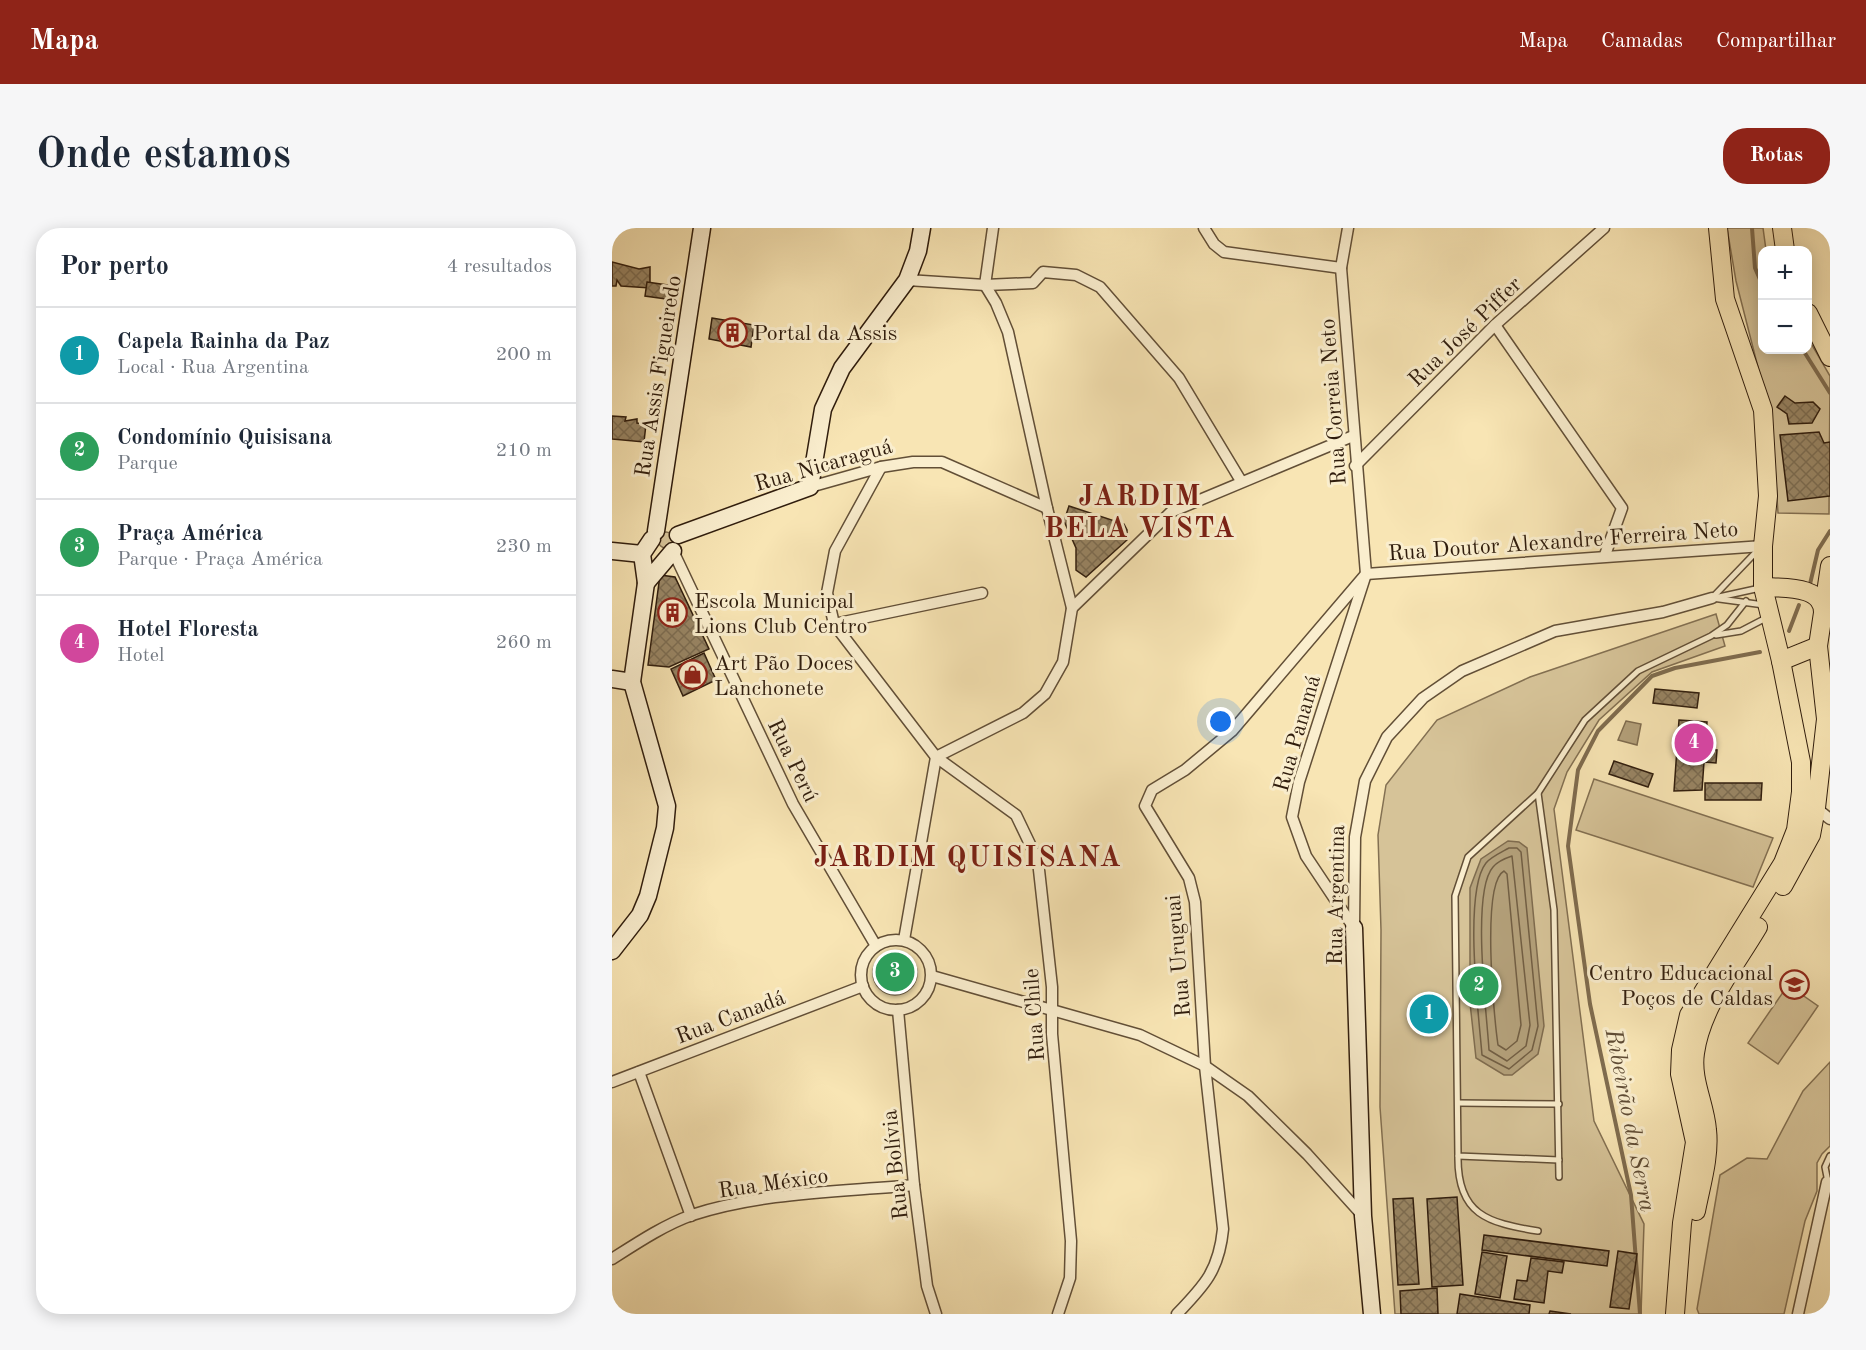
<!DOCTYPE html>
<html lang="pt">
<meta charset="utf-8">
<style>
:root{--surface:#fff;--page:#f6f6f7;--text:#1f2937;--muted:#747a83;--line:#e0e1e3;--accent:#8f2418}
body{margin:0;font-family:"Old Standard TT",serif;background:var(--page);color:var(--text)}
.controls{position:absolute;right:18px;top:18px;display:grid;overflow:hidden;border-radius:12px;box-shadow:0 3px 15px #0003}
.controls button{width:54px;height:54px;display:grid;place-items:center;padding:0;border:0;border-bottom:2px solid var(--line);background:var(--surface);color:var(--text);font:30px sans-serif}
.you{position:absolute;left:609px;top:494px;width:21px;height:21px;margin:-15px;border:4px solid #fff;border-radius:50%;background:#1a73e8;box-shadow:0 0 0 9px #1a73e833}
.badge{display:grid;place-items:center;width:39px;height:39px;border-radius:50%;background:var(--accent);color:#fff;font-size:20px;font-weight:700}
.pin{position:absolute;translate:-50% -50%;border:3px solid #fff;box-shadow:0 2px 6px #0006}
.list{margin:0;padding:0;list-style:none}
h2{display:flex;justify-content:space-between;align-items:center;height:78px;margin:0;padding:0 24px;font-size:26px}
h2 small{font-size:20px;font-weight:400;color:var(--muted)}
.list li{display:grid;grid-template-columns:39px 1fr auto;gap:18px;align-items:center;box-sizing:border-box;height:96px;padding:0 24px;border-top:2px solid var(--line)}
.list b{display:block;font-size:22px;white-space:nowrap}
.list p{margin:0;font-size:20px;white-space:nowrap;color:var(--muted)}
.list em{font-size:20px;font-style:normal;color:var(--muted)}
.map{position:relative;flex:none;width:1218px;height:1086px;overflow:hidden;border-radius:24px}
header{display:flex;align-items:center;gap:36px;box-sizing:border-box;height:84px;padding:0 30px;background:var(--accent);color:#fff}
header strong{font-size:28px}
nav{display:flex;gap:33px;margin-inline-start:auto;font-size:21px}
.intro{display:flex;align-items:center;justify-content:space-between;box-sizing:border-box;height:144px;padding:0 36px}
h1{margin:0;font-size:42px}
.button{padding:15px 27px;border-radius:24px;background:var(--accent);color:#fff;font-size:21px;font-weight:700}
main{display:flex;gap:36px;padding:0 36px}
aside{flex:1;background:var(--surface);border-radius:24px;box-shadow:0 3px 15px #0003}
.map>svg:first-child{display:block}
.green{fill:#d6c398;stroke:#837052;stroke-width:1.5}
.water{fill:#b4a17b;stroke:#7f6c4f;stroke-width:1.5}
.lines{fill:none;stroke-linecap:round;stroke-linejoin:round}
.shore{stroke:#725f44;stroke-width:1.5}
.stream{stroke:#7f6c4f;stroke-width:4}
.building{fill:url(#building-cross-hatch);stroke:#301d0d;stroke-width:1.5}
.lane-casing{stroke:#624f37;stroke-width:8}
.street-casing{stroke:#624f37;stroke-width:13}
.secondary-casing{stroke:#301d0d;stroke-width:19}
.primary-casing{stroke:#301d0d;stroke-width:20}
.lane{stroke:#faeece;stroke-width:5}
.street{stroke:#faeece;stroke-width:10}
.secondary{stroke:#faeece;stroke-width:16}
.primary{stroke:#f8e5b4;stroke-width:18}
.labels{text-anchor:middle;stroke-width:6;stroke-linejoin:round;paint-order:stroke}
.street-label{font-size:22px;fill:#301d0d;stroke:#faeece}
.poi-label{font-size:22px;fill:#301d0d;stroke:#faeece;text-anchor:start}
.water-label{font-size:24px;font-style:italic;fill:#5e4b34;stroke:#faeece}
.district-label{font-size:28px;font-weight:bold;letter-spacing:1.5px;fill:#7a1f14;stroke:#faeece}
</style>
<header>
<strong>Mapa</strong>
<nav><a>Mapa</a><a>Camadas</a><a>Compartilhar</a></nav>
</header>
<div class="intro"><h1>Onde estamos</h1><a class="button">Rotas</a></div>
<main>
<aside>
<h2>Por perto<small>4 resultados</small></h2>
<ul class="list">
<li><span class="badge" style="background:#0f9aa8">1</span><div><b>Capela Rainha da Paz</b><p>Local · Rua Argentina</p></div><em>200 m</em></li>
<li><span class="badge" style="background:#2e9e5b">2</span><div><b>Condomínio Quisisana</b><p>Parque</p></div><em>210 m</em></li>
<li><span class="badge" style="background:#2e9e5b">3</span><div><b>Praça América</b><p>Parque · Praça América</p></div><em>230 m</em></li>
<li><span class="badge" style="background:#d1479c">4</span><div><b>Hotel Floresta</b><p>Hotel</p></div><em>260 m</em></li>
</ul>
</aside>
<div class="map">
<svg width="1218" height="1086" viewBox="0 0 1218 1086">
<defs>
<pattern id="building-cross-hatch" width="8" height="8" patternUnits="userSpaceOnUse" patternTransform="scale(1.5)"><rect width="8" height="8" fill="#988564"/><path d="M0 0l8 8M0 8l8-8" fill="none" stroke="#7c6c51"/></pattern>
</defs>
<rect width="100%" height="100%" fill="#f8e5b4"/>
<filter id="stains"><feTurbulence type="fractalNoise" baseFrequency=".00333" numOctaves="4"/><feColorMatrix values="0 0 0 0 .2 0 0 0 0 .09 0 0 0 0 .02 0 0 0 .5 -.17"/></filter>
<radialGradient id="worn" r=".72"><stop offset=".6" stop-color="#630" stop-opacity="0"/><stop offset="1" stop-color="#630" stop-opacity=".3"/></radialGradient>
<g class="green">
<polygon points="1115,0 1151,0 1154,22 1150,22 1150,122 1196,122 1196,110 1218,148 1217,286 1166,285 1160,194 1124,53"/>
<circle cx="54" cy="312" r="8"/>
<polygon points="1104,386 1113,418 1040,444 987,492 955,544 942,581 982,893 1032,996 1029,1086 783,1086 768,879 769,702 766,607 774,557 825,492 918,449"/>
<polygon points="982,551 1161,610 1141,659 964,602"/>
<circle cx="283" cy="745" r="22"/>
<polygon points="1176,757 1206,778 1166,836 1136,815"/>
<polygon points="1218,834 1218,918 1210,926 1205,935 1205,963 1193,993 1172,1086 1087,1086 1085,1081 1108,947 1135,930 1155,931 1191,863"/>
</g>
<g class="water">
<polygon points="1014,493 1029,496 1025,517 1006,512"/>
<polygon points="896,613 907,614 915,620 932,798 926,826 900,847 892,847 864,830 858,775 858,660 869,631"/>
</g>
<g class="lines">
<g class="shore">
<path d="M897,620H905L909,624L926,798L920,822L897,841L870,827C867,789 851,664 874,635C879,629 890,624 897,620Z"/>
<path d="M900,628L918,797L914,818L895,833L877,822C875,787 859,664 881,639C885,634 894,630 900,628Z"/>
<path d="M892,643L895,646L909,797L905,813L894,822L886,817C882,790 869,655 892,643Z"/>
</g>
<g class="stream">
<polyline points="1140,0 1143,40 1150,56"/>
<polyline points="1191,122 1218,165"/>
<polyline points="1198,356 1206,322 1218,303"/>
<polyline points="1177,403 1187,377"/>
<polyline points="1028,1086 1019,967 978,776 956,618 966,542 986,503 1040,448 1063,440 1148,424"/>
</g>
</g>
<g class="building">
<polygon points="0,34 27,41 38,39 38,60 9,58 5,52 4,58 0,58"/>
<polygon points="35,54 62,58 61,72 33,68"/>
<polygon points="100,90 142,97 139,119 97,111"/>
<polygon points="1173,168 1183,175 1201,174 1208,181 1200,195 1177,196 1175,186 1165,179"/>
<polygon points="0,188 14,189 13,193 25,191 25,195 34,196 32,214 0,211"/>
<polygon points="1207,204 1212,215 1218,214 1218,268 1176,273 1168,207"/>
<polygon points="457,278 512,296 515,302 515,312 474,349 464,342 464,320 452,293"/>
<polygon points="48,347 63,349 97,421 57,439 36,437"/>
<polygon points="92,425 104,452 71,468 59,441"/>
<polygon points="1043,461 1087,465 1085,480 1041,475"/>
<polygon points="1067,492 1095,494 1093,521 1105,522 1104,535 1092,534 1090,562 1062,563"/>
<polygon points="1002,533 1041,546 1036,559 997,546"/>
<polygon points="1093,555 1150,555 1149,572 1093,572"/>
<polygon points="801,780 833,781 833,792 801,792"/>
<polygon points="845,969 851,1057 820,1059 815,971"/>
<polygon points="801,970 807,1056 786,1057 781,971"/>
<polygon points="872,1007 997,1023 995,1038 870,1022"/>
<polygon points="1006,1023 1025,1026 1017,1081 998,1079"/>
<polygon points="870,1024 895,1028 888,1070 863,1066"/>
<polygon points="919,1030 952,1034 950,1045 936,1043 932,1075 902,1071 905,1052 915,1053"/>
<polygon points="825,1060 826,1086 789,1086 788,1063"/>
<polygon points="848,1066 918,1077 917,1086 845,1086"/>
<polygon points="938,1083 959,1086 937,1086"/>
</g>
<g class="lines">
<defs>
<g id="lane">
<polyline points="1107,369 1148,360"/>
<polyline points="1100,370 1146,322"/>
<polyline points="1100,370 1152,377"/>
<polyline points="1104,407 1129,403 1154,390"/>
<polyline points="926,565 856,629 843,668 846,928 947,932"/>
<polyline points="846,875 947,876"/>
<path d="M846,928C845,987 876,995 926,1003"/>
<polyline points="947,949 942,682 926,565 973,492 1026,443 1099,408 1115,397 1134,373"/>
<polyline points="1216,954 1213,939 1218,928"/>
</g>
<g id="street">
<polyline points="592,0 602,16 612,24 729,40"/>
<polyline points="736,0 729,40 754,346 687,554 680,589 694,628 742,700"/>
<polyline points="295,52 373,57 421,55 431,44 464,47 488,59 567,150 629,253"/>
<polyline points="883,97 1010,280 993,327"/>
<polyline points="743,238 883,97 992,0"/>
<polyline points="269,239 223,323 215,365 222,396 324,529 404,587 426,633 440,759 440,806 459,1013 458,1050 446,1086"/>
<polyline points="198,259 269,239 301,234 330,234 435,280"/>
<polyline points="61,323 181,576 264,718"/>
<polyline points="754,346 1151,318"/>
<polyline points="460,380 559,284 741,208"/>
<polyline points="222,396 370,365"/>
<polyline points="1204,580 1218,591"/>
<polyline points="742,699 743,609 753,553 775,509 811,470 850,443 943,403 1051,384 1100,370"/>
<polyline points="292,712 324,529 411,485 433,466 451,434 460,380 435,280 396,104 384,75 373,57 381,0"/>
<circle cx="284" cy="747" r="35"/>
<polyline points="320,748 528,807 593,838 636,868 695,926 751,988"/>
<polyline points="286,782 302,957 315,1058 324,1086"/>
<polyline points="27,844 79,988"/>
<polyline points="0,854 251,758"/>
<path d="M0,1031C25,1015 52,997 80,987C150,964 229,964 302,957"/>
<path d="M565,1086C593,1057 607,1042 611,1001L593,838L583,674L577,650L533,578L540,562L573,542L620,503L754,346"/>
<polyline points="1186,1086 1215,954"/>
</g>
<g id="secondary">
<polyline points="44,303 90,0"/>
<polyline points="66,307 198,259 211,181 230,140 295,52 306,23 310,0"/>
<polyline points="40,311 30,326 34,355 61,323"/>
<polyline points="0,323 30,326"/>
<polyline points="0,451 20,454"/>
<polyline points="742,700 751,988 760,1086"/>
<polyline points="0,723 28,687 36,668 53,600 55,578 20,454 34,355"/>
</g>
<g id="primary">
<polyline points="1170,0 1173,22"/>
<polyline points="1196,85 1218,129"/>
<path d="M1151,359C1172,360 1213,357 1211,387"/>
<polyline points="1169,433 1206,418"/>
<polyline points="1171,658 1199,607 1204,580 1214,491 1206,418 1218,338"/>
<path d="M1084,983C1089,957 1098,928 1095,902C1093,876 1079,852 1083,825C1089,780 1123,738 1146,699"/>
<polyline points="1063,1086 1070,995 1083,914 1068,846 1069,822 1077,787 1171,635 1184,602 1189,564 1189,534 1169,433 1151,359 1151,318 1156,268 1151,182 1113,71 1106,0"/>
</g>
</defs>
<use href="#lane" class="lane-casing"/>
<use href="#street" class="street-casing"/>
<use href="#secondary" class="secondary-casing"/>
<use href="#primary" class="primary-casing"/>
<use href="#lane" class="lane"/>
<use href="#street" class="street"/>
<use href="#secondary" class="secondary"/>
<use href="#primary" class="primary"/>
</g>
<defs>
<symbol id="building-ring" viewBox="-11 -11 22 22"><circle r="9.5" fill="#faeece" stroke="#8f2418" stroke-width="1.5"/><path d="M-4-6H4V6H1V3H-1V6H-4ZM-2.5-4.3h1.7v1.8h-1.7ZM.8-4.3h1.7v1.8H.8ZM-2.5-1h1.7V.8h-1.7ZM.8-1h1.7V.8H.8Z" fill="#8f2418"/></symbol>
<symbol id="shop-ring" viewBox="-11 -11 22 22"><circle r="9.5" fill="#faeece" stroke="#8f2418" stroke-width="1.5"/><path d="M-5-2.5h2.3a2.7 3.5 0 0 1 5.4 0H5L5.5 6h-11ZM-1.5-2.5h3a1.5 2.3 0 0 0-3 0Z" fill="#8f2418"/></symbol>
<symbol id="school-ring" viewBox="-11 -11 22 22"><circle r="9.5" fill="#faeece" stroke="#8f2418" stroke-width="1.5"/><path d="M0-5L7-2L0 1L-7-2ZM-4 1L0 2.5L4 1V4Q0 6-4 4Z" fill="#8f2418"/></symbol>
</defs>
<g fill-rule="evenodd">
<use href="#building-ring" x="104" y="88" width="33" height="33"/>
<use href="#building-ring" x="44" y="368" width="33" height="33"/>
<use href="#shop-ring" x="64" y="430" width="33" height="33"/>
<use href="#school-ring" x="1166" y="740" width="33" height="33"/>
</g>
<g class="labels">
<g class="street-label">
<text transform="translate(852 103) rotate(-44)" y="8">Rua José Piffer</text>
<text transform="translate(45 148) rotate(-81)" y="8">Rua Assis Figueiredo</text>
<text transform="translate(720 174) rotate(-94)" y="8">Rua Correia Neto</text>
<text transform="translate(211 236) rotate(-16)" y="8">Rua Nicaraguá</text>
<text transform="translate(951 312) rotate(-4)" y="8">Rua Doutor Alexandre Ferreira Neto</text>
<text transform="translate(684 505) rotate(-74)" y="8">Rua Panamá</text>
<text transform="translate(182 532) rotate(64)" y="8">Rua Perú</text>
<text transform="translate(723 667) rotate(-89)" y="8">Rua Argentina</text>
<text transform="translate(565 728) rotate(-95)" y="8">Rua Uruguai</text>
<text transform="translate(421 787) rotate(-94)" y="8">Rua Chile</text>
<text transform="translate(118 788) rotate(-21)" y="8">Rua Canadá</text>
<text transform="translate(282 937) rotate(-96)" y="8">Rua Bolívia</text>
<text transform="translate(161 954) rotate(-8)" y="8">Rua México</text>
</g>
<g class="poi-label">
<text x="141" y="112">Portal da Assis</text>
<text x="82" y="380">Escola Municipal<tspan x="82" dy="25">Lions Club Centro</tspan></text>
<text x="102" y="442">Art Pão Doces<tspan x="102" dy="25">Lanchonete</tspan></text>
<text x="1161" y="752" text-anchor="end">Centro Educacional<tspan x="1161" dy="25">Poços de Caldas</tspan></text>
</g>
<g class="water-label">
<text transform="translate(1019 892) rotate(79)" y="8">Ribeirão da Serra</text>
</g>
<g class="district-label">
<text x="528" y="277">JARDIM<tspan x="528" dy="32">BELA VISTA</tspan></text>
<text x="356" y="638">JARDIM QUISISANA</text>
</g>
</g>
<rect width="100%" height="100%" filter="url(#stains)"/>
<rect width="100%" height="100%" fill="url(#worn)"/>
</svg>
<div class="controls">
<button>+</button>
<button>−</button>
</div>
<div class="you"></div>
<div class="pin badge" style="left:817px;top:786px;background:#0f9aa8">1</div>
<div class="pin badge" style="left:867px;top:758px;background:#2e9e5b">2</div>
<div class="pin badge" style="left:283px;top:744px;background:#2e9e5b">3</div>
<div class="pin badge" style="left:1082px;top:515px;background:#d1479c">4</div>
</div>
</main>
